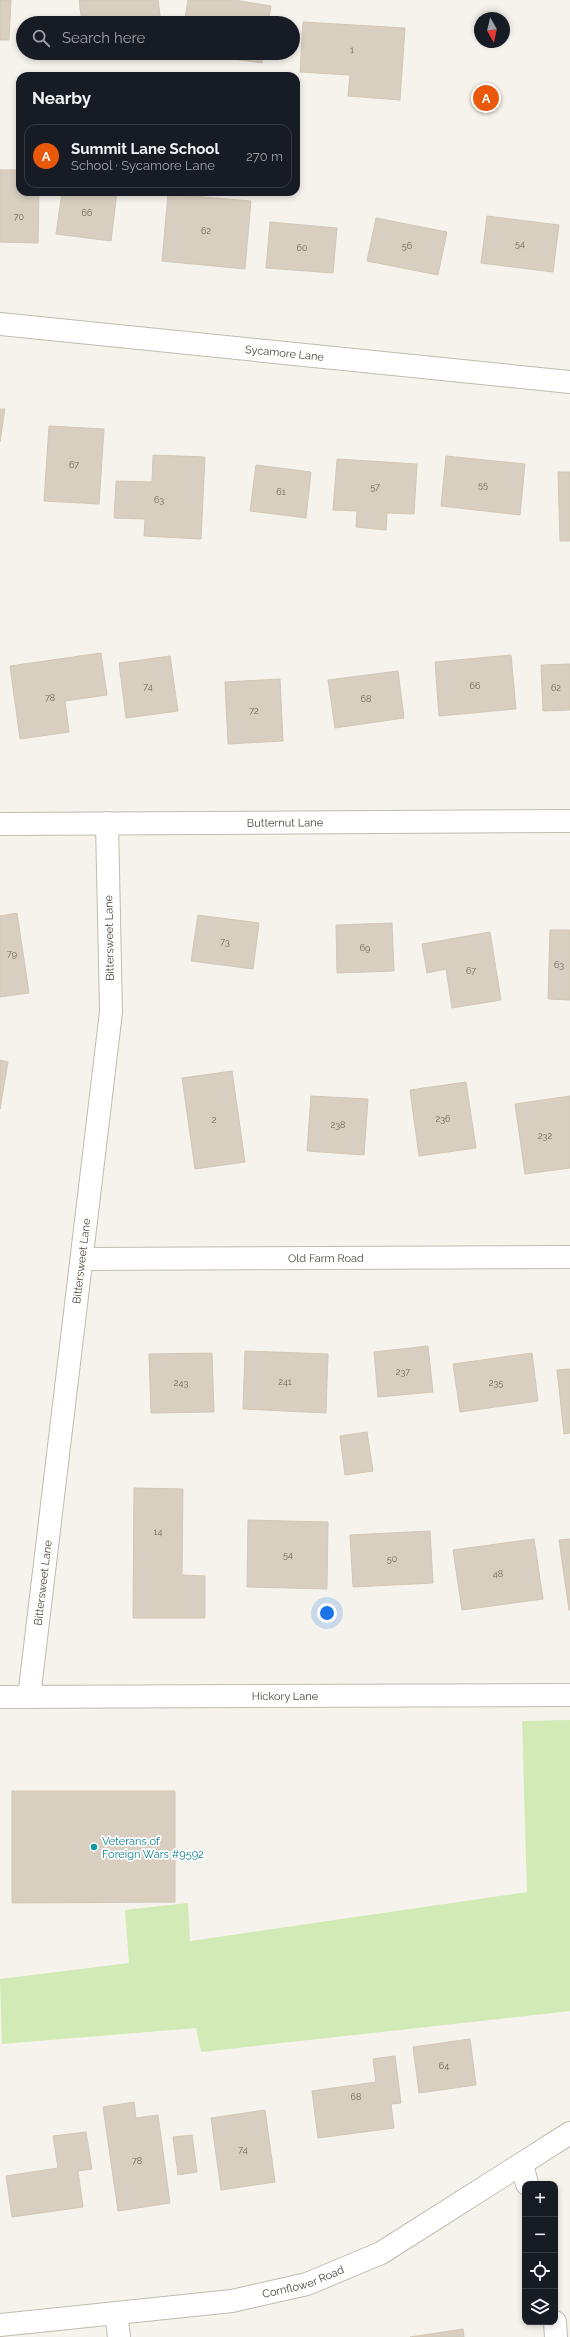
<!DOCTYPE html>
<meta charset="utf-8">
<style>
:root{--surface:#171b24;--page:#242831;--text:#f1f3f6;--muted:#9ea1a6;--line:#363941;--accent:#ea580c}
body{margin:0;font-family:Raleway,sans-serif;background:var(--page);color:var(--text)}
.controls{position:absolute;right:12px;bottom:12px;display:grid;overflow:hidden;border-radius:8px;box-shadow:0 2px 6px #0003}
.controls button{width:36px;height:36px;display:grid;place-items:center;padding:0;border:0;border-bottom:1px solid var(--line);background:var(--surface);color:var(--text);font:20px sans-serif}
.compass{position:absolute;left:474px;top:12px;width:36px;height:36px;border-radius:50%;background:var(--surface);box-shadow:0 2px 6px #0003;rotate:172deg}
.you{position:absolute;left:327px;top:1613px;width:14px;height:14px;margin:-10px;border:3px solid #fff;border-radius:50%;background:#1a73e8;box-shadow:0 0 0 6px #1a73e833}
.badge{display:grid;place-items:center;width:26px;height:26px;border-radius:50%;background:var(--accent);color:#fff;font-size:13px;font-weight:700}
.pin{position:absolute;translate:-50% -50%;border:2px solid #fff;box-shadow:0 1px 4px #0006}
.list{margin:0;padding:0;list-style:none}
h2{display:flex;justify-content:space-between;align-items:center;height:52px;margin:0;padding:0 16px;font-size:17px}
h2 small{font-size:13px;font-weight:400;color:var(--muted)}
.list li{display:grid;grid-template-columns:26px 1fr auto;gap:12px;align-items:center;box-sizing:border-box;height:64px;margin:0 8px 8px;padding:0 8px;border:1px solid var(--line);border-radius:12px}
.list b{display:block;font-size:15px;white-space:nowrap}
.list p{margin:0;font-size:13px;white-space:nowrap;color:var(--muted)}
.list em{font-size:13px;font-style:normal;color:var(--muted)}
.icon{flex:none;width:22px;height:22px;fill:none;stroke:currentColor;stroke-width:2;stroke-linecap:round;stroke-linejoin:round}
.map{position:relative;flex:none;width:570px;height:2337px;overflow:hidden}
.search{position:absolute;background:var(--surface);box-shadow:0 2px 6px #0003;left:16px;top:16px;width:284px;height:44px;display:flex;align-items:center;gap:10px;box-sizing:border-box;padding:0 14px;border-radius:22px;color:var(--muted);font-size:15px}
.panel{position:absolute;background:var(--surface);box-shadow:0 2px 6px #0003;left:16px;top:72px;width:284px;height:124px;border-radius:12px}
.map>svg:first-child{display:block}
.green{fill:#d2eab5}
.building{fill:#d8cfc1;stroke:#d3c7b4}
.lines{fill:none;stroke-linecap:round;stroke-linejoin:round}
.minor-casing{stroke:#c2bbae;stroke-width:24}
.minor{stroke:#fff;stroke-width:22}
.culture-dot{fill:#0f9aa8;stroke:#fff;stroke-width:1.5}
.labels{text-anchor:middle;stroke-width:3.5;stroke-linejoin:round;paint-order:stroke}
.number-label{font-size:9px;fill:#6e675b}
.street-label{font-size:11px;fill:#4b4439;stroke:#fff}
.culture-label{font-size:11px;fill:#0d838f;stroke:#fff;text-anchor:start}
</style>
<div class="map">
<svg width="570" height="2337" viewBox="0 0 570 2337">
<rect width="100%" height="100%" fill="#f6f3ec"/>
<polygon class="green" points="570,1720 570,2011 201,2052 196,2028 2,2044 0,1979 129,1963 125,1910 188,1903 190,1941 527,1892 522,1721"/>
<g class="building">
<polygon points="0,0 11,0 9,40 0,40"/>
<polygon points="79,0 158,0 161,23 82,23"/>
<polygon points="188,0 234,0 271,6 268,23 184,23"/>
<polygon points="303,22 405,28 400,100 348,96 350,75 300,72"/>
<polygon points="189,53 264,53 262,63"/>
<polygon points="0,170 20,170 20,192 39,192 38,243 0,242"/>
<polygon points="62,192 117,192 111,241 56,234"/>
<polygon points="168,194 251,201 245,269 162,261"/>
<polygon points="487,216 559,225 553,272 481,263"/>
<polygon points="376,218 447,232 438,275 367,261"/>
<polygon points="270,222 337,228 333,273 266,268"/>
<polygon points="0,409 5,409 0,442"/>
<polygon points="49,426 104,429 99,504 44,501"/>
<polygon points="153,455 205,457 201,539 144,536 145,519 114,518 116,481 152,482"/>
<polygon points="446,456 525,464 520,515 441,506"/>
<polygon points="337,459 417,464 414,514 387,513 386,530 356,527 357,511 333,510"/>
<polygon points="256,465 311,472 306,518 250,511"/>
<polygon points="558,472 570,472 570,541 560,541"/>
<polygon points="101,653 107,695 65,701 69,732 20,739 10,666"/>
<polygon points="511,655 516,709 439,716 435,662"/>
<polygon points="170,656 178,711 126,718 119,663"/>
<polygon points="570,664 570,710 543,711 541,665"/>
<polygon points="398,671 404,718 335,728 328,680"/>
<polygon points="280,679 283,741 228,744 225,682"/>
<polygon points="17,913 29,993 0,997 0,916"/>
<polygon points="198,915 259,923 253,969 191,961"/>
<polygon points="392,923 394,971 337,973 336,925"/>
<polygon points="550,930 570,930 570,1000 548,999"/>
<polygon points="490,932 501,1000 452,1008 446,969 427,973 422,944"/>
<polygon points="0,1060 8,1062 0,1109"/>
<polygon points="232,1071 245,1162 195,1169 182,1078"/>
<polygon points="466,1082 476,1148 419,1156 410,1090"/>
<polygon points="311,1096 368,1099 364,1155 307,1151"/>
<polygon points="570,1096 570,1168 525,1174 515,1104"/>
<polygon points="428,1346 433,1392 378,1397 374,1352"/>
<polygon points="245,1351 328,1354 326,1413 243,1409"/>
<polygon points="212,1353 214,1412 151,1413 149,1354"/>
<polygon points="532,1353 538,1401 460,1412 453,1364"/>
<polygon points="570,1369 570,1433 564,1434 557,1370"/>
<polygon points="367,1432 373,1471 345,1475 340,1436"/>
<polygon points="134,1488 183,1489 182,1575 205,1576 205,1618 133,1618"/>
<polygon points="248,1520 328,1522 327,1589 247,1587"/>
<polygon points="430,1531 433,1583 353,1587 350,1535"/>
<polygon points="534,1539 543,1599 462,1610 453,1550"/>
<polygon points="570,1539 570,1610 569,1610 559,1540"/>
<polygon points="12,1791 175,1791 175,1902 12,1903"/>
<polygon points="470,2039 476,2085 419,2093 413,2047"/>
<polygon points="395,2056 401,2103 391,2104 394,2128 318,2138 312,2091 376,2082 373,2059"/>
<polygon points="134,2102 136,2118 158,2115 170,2203 118,2211 103,2107"/>
<polygon points="265,2110 275,2182 221,2190 211,2118"/>
<polygon points="86,2132 92,2169 78,2171 83,2207 12,2217 6,2176 58,2168 53,2136"/>
<polygon points="192,2135 197,2172 178,2175 173,2137"/>
<polygon points="463,2329 464,2337 410,2337"/>
</g>
<g class="lines">
<defs>
<g id="minor">
<path id="s1" d="M0,324L570,382"/>
<path id="s2" d="M0,824L570,821"/>
<path id="s3" d="M82,1259L570,1257"/>
<path id="s4" d="M0,1697L570,1695"/>
<path id="s5" d="M29,1697L111,1012L107,823"/>
<polyline points="522,2164 527,2184"/>
<polyline points="116,2313 119,2337"/>
<polyline points="555,2322 556,2337"/>
<path id="s6" d="M0,2325L232,2301L307,2284L381,2253L570,2133"/>
</g>
</defs>
<use href="#minor" class="minor-casing"/>
<use href="#minor" class="minor"/>
</g>
<circle class="culture-dot" cx="94" cy="1847" r="4"/>
<g class="labels">
<g class="number-label">
<text x="352" y="53">1</text>
<text x="87" y="216">66</text>
<text x="19" y="220">70</text>
<text x="206" y="234">62</text>
<text x="520" y="247">54</text>
<text x="407" y="249">56</text>
<text x="302" y="251">60</text>
<text x="74" y="468">67</text>
<text x="483" y="488">55</text>
<text x="375" y="490">57</text>
<text x="281" y="495">61</text>
<text x="159" y="503">63</text>
<text x="475" y="689">66</text>
<text x="148" y="690">74</text>
<text x="556" y="691">62</text>
<text x="50" y="701">78</text>
<text x="366" y="702">68</text>
<text x="254" y="714">72</text>
<text x="225" y="945">73</text>
<text x="365" y="951">69</text>
<text x="12" y="957">79</text>
<text x="559" y="968">63</text>
<text x="471" y="974">67</text>
<text x="443" y="1122">236</text>
<text x="214" y="1123">2</text>
<text x="338" y="1128">238</text>
<text x="545" y="1139">232</text>
<text x="403" y="1375">237</text>
<text x="285" y="1385">241</text>
<text x="181" y="1386">243</text>
<text x="496" y="1386">235</text>
<text x="158" y="1535">14</text>
<text x="288" y="1558">54</text>
<text x="392" y="1562">50</text>
<text x="498" y="1577">48</text>
<text x="444" y="2069">64</text>
<text x="356" y="2100">68</text>
<text x="243" y="2153">74</text>
<text x="137" y="2164">78</text>
</g>
<g class="street-label">
<text dy="4" stroke="none"><textPath href="#s1" startOffset="286">Sycamore Lane</textPath></text>
<text dy="4" stroke="none"><textPath href="#s2" startOffset="285">Butternut Lane</textPath></text>
<text transform="translate(109 938) rotate(-91)" y="4">Bittersweet Lane</text>
<text dy="4" stroke="none"><textPath href="#s3" startOffset="244">Old Farm Road</textPath></text>
<text dy="4" stroke="none"><textPath href="#s5" startOffset="439">Bittersweet Lane</textPath></text>
<text dy="4" stroke="none"><textPath href="#s5" startOffset="115">Bittersweet Lane</textPath></text>
<text dy="4" stroke="none"><textPath href="#s4" startOffset="285">Hickory Lane</textPath></text>
<text dy="4" stroke="none"><textPath href="#s6" startOffset="307">Cornflower Road</textPath></text>
</g>
<g class="culture-label">
<text x="102" y="1845">Veterans of<tspan x="102" dy="13">Foreign Wars #9592</tspan></text>
</g>
</g>
</svg>
<div class="controls">
<button>+</button>
<button>−</button>
<button><svg class="icon" aria-label="locate" viewBox="0 0 24 24"><circle cx="12" cy="12" r="6"/><path d="M12 2v4M12 18v4M2 12h4M18 12h4"/></svg></button>
<button><svg class="icon" aria-label="layers" viewBox="0 0 24 24"><path d="M12 4l9 5-9 5-9-5zM3 14l9 5 9-5"/></svg></button>
</div>
<svg class="compass" viewBox="-18 -18 36 36"><path d="M0-13l5 13h-10z" fill="#e53935"/><path d="M0 13l5-13h-10z" fill="#9ea1a6"/></svg>
<div class="you"></div>
<div class="pin badge" style="left:486px;top:98px">A</div>
<div class="search"><svg class="icon" aria-label="search" viewBox="0 0 24 24"><circle cx="10" cy="10" r="6"/><path d="M15 15l6 6"/></svg>Search here</div>
<section class="panel">
<h2>Nearby<small></small></h2>
<ul class="list">
<li><span class="badge">A</span><div><b>Summit Lane School</b><p>School · Sycamore Lane</p></div><em>270 m</em></li>
</ul>
</section>
</div>
